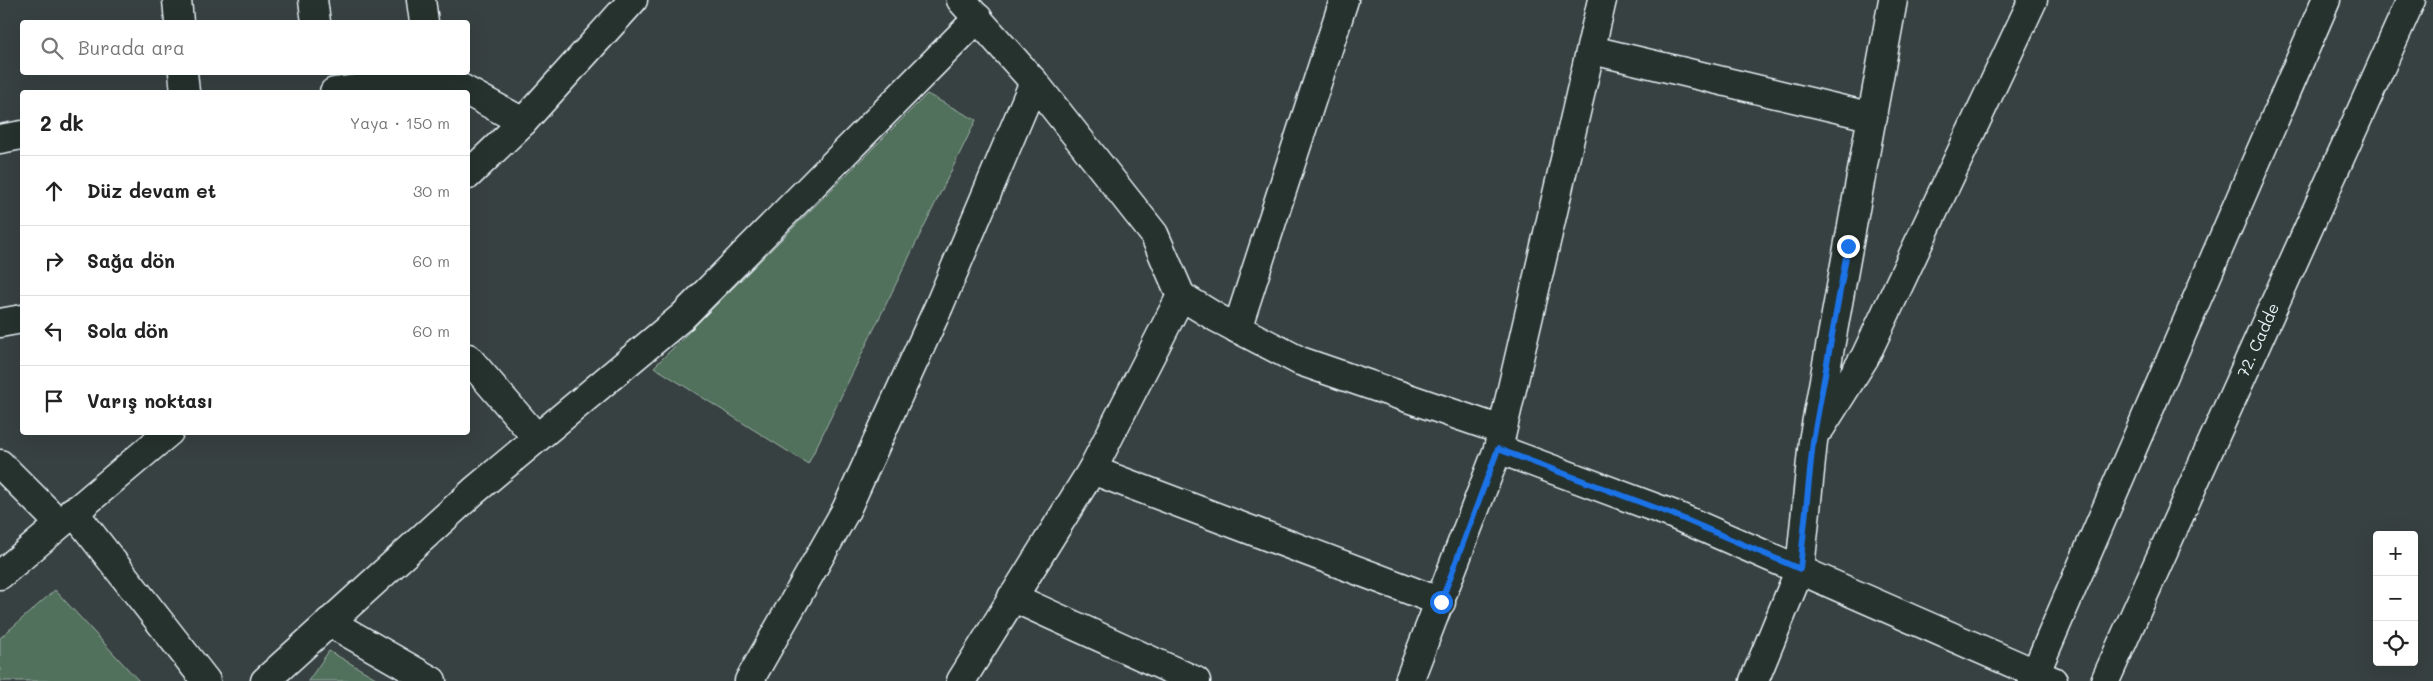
<!DOCTYPE html>
<html lang="tr">
<meta charset="utf-8">
<style>
:root{--surface:#fff;--page:#f6f6f6;--text:#222;--muted:#767676;--line:#e0e0e0}
body{margin:0;font-family:Mali,sans-serif;background:var(--page);color:var(--text)}
.controls{position:absolute;right:15px;bottom:15px;display:grid;overflow:hidden;border-radius:5px;box-shadow:0 5px 20px #0002}
.controls button{width:45px;height:45px;display:grid;place-items:center;padding:0;border:0;border-bottom:1px solid var(--line);background:var(--surface);color:var(--text);font:25px sans-serif}
.stop{position:absolute;width:15px;height:15px;margin:-11px;border:4px solid #1a73e8;border-radius:50%;background:#fff}
.stop.end{background:#1a73e8;border-color:#fff;box-shadow:0 1px 5px #0008}
.list{margin:0;padding:0;list-style:none}
h2{display:flex;justify-content:space-between;align-items:center;height:65px;margin:0;padding:0 20px;font-size:21px}
h2 small{font-size:16px;font-weight:400;color:var(--muted)}
.list li{display:grid;grid-template-columns:32px 1fr auto;gap:15px;align-items:center;box-sizing:border-box;height:70px;padding:0 20px;border-top:1px solid var(--line)}
.list b{display:block;font-size:19px;white-space:nowrap}
.list em{font-size:16px;font-style:normal;color:var(--muted)}
.icon{flex:none;width:28px;height:28px;fill:none;stroke:currentColor;stroke-width:2;stroke-linecap:round;stroke-linejoin:round}
.map{position:relative;flex:none;width:2433px;height:681px;overflow:hidden}
.search{position:absolute;background:var(--surface);box-shadow:0 5px 20px #0002;left:20px;top:20px;width:450px;height:55px;display:flex;align-items:center;gap:12px;box-sizing:border-box;padding:0 18px;border-radius:5px;color:var(--muted);font-size:19px}
.panel{position:absolute;background:var(--surface);box-shadow:0 5px 20px #0002;left:20px;top:90px;width:450px;height:345px;border-radius:5px}
.map>svg:first-child{display:block}
.green{fill:#51715b;stroke:#9cb1aa}
.lines{fill:none;stroke-linecap:round;stroke-linejoin:round}
.street-casing{stroke:#e8f1f8;stroke-width:31}
.secondary-casing{stroke:#e8f1f8;stroke-width:31}
.street{stroke:#26332d;stroke-width:28}
.secondary{stroke:#26332d;stroke-width:28}
.route{stroke:#1a73e8;stroke-width:6}
.labels{text-anchor:middle;stroke-width:4;stroke-linejoin:round;paint-order:stroke}
.street-label{font-size:16px;fill:#e8f1f8;stroke:#26332d}
</style>
<div class="map">
<svg width="2433" height="681" viewBox="0 0 2433 681">
<rect width="100%" height="100%" fill="#384141"/>
<filter id="ink" filterUnits="userSpaceOnUse"><feTurbulence type="fractalNoise" baseFrequency=".02" numOctaves="2"/><feDisplacementMap in="SourceGraphic" scale="10" xChannelSelector="R" yChannelSelector="G"/><feConvolveMatrix kernelMatrix="1 2 1 2 8 2 1 2 1" color-interpolation-filters="sRGB"/></filter>
<g filter="url(#ink)">
<g class="green">
<polygon points="927,94 976,120 808,464 654,367"/>
<polygon points="55,590 139,681 0,681 0,638"/>
<polygon points="329,651 381,681 308,681"/>
</g>
<g class="lines">
<defs>
<g id="street">
<polyline points="177,0 179,22"/>
<polyline points="313,0 316,22"/>
<polyline points="421,0 424,22"/>
<polyline points="961,0 1034,82 1154,234 1181,296 1217,318 1300,361 1501,430"/>
<polyline points="1592,50 1873,117"/>
<polyline points="183,72 185,92"/>
<polyline points="334,92 430,79 463,89 523,122"/>
<polyline points="0,139 22,135"/>
<polyline points="468,175 523,122 633,0"/>
<polyline points="0,323 22,319"/>
<polyline points="1237,329 1344,0"/>
<polyline points="468,358 536,437"/>
<polyline points="1821,427 1865,357 2033,0"/>
<polyline points="1498,449 1672,514 2053,681"/>
<polyline points="0,464 59,523"/>
<polyline points="1092,470 1441,602"/>
<polyline points="73,511 206,681"/>
<polyline points="0,575 169,432"/>
<polyline points="1012,597 1196,681"/>
<polyline points="329,622 432,681"/>
<polyline points="265,681 474,491 682,317 978,18"/>
<polyline points="749,681 846,510 939,306 1034,82"/>
<polyline points="961,681 1092,470 1181,296"/>
<polyline points="1409,681 1498,449 1602,0"/>
<polyline points="1754,681 1800,569 1813,441 1893,0"/>
</g>
<g id="secondary">
<polyline points="2032,681 2326,0"/>
<polyline points="2105,681 2411,0"/>
</g>
</defs>
<use href="#street" class="street-casing"/>
<use href="#secondary" class="secondary-casing"/>
<use href="#street" class="street"/>
<use href="#secondary" class="secondary"/>
</g>
</g>
<g class="lines" filter="url(#ink)">
<polyline class="route" points="1441,602 1498,449 1672,514 1800,569 1813,441 1848,246"/>
</g>
<g class="labels">
<g class="street-label">
<text transform="translate(2258 340) rotate(-66)" y="6">72. Cadde</text>
</g>
</g>
</svg>
<div class="controls">
<button>+</button>
<button>−</button>
<button><svg class="icon" aria-label="locate" viewBox="0 0 24 24"><circle cx="12" cy="12" r="6"/><path d="M12 2v4M12 18v4M2 12h4M18 12h4"/></svg></button>
</div>
<div class="stop" style="left:1441px;top:602px"></div>
<div class="stop end" style="left:1848px;top:246px"></div>
<div class="search"><svg class="icon" aria-label="search" viewBox="0 0 24 24"><circle cx="10" cy="10" r="6"/><path d="M15 15l6 6"/></svg>Burada ara</div>
<section class="panel">
<h2>2 dk<small>Yaya · 150 m</small></h2>
<ul class="list">
<li><svg class="icon" aria-label="ahead" viewBox="0 0 24 24"><path d="M12 20V5M6 11l6-6 6 6"/></svg><div><b>Düz devam et</b></div><em>30 m</em></li>
<li><svg class="icon" aria-label="right" viewBox="0 0 24 24"><path d="M7 20v-9h11M14 6l5 5-5 5"/></svg><div><b>Sağa dön</b></div><em>60 m</em></li>
<li><svg class="icon" aria-label="left" viewBox="0 0 24 24"><path d="M17 20v-9H6M10 6l-5 5 5 5"/></svg><div><b>Sola dön</b></div><em>60 m</em></li>
<li><svg class="icon" aria-label="arrive" viewBox="0 0 24 24"><path d="M6 21V4h12l-3 4 3 4H6"/></svg><div><b>Varış noktası</b></div></li>
</ul>
</section>
</div>
